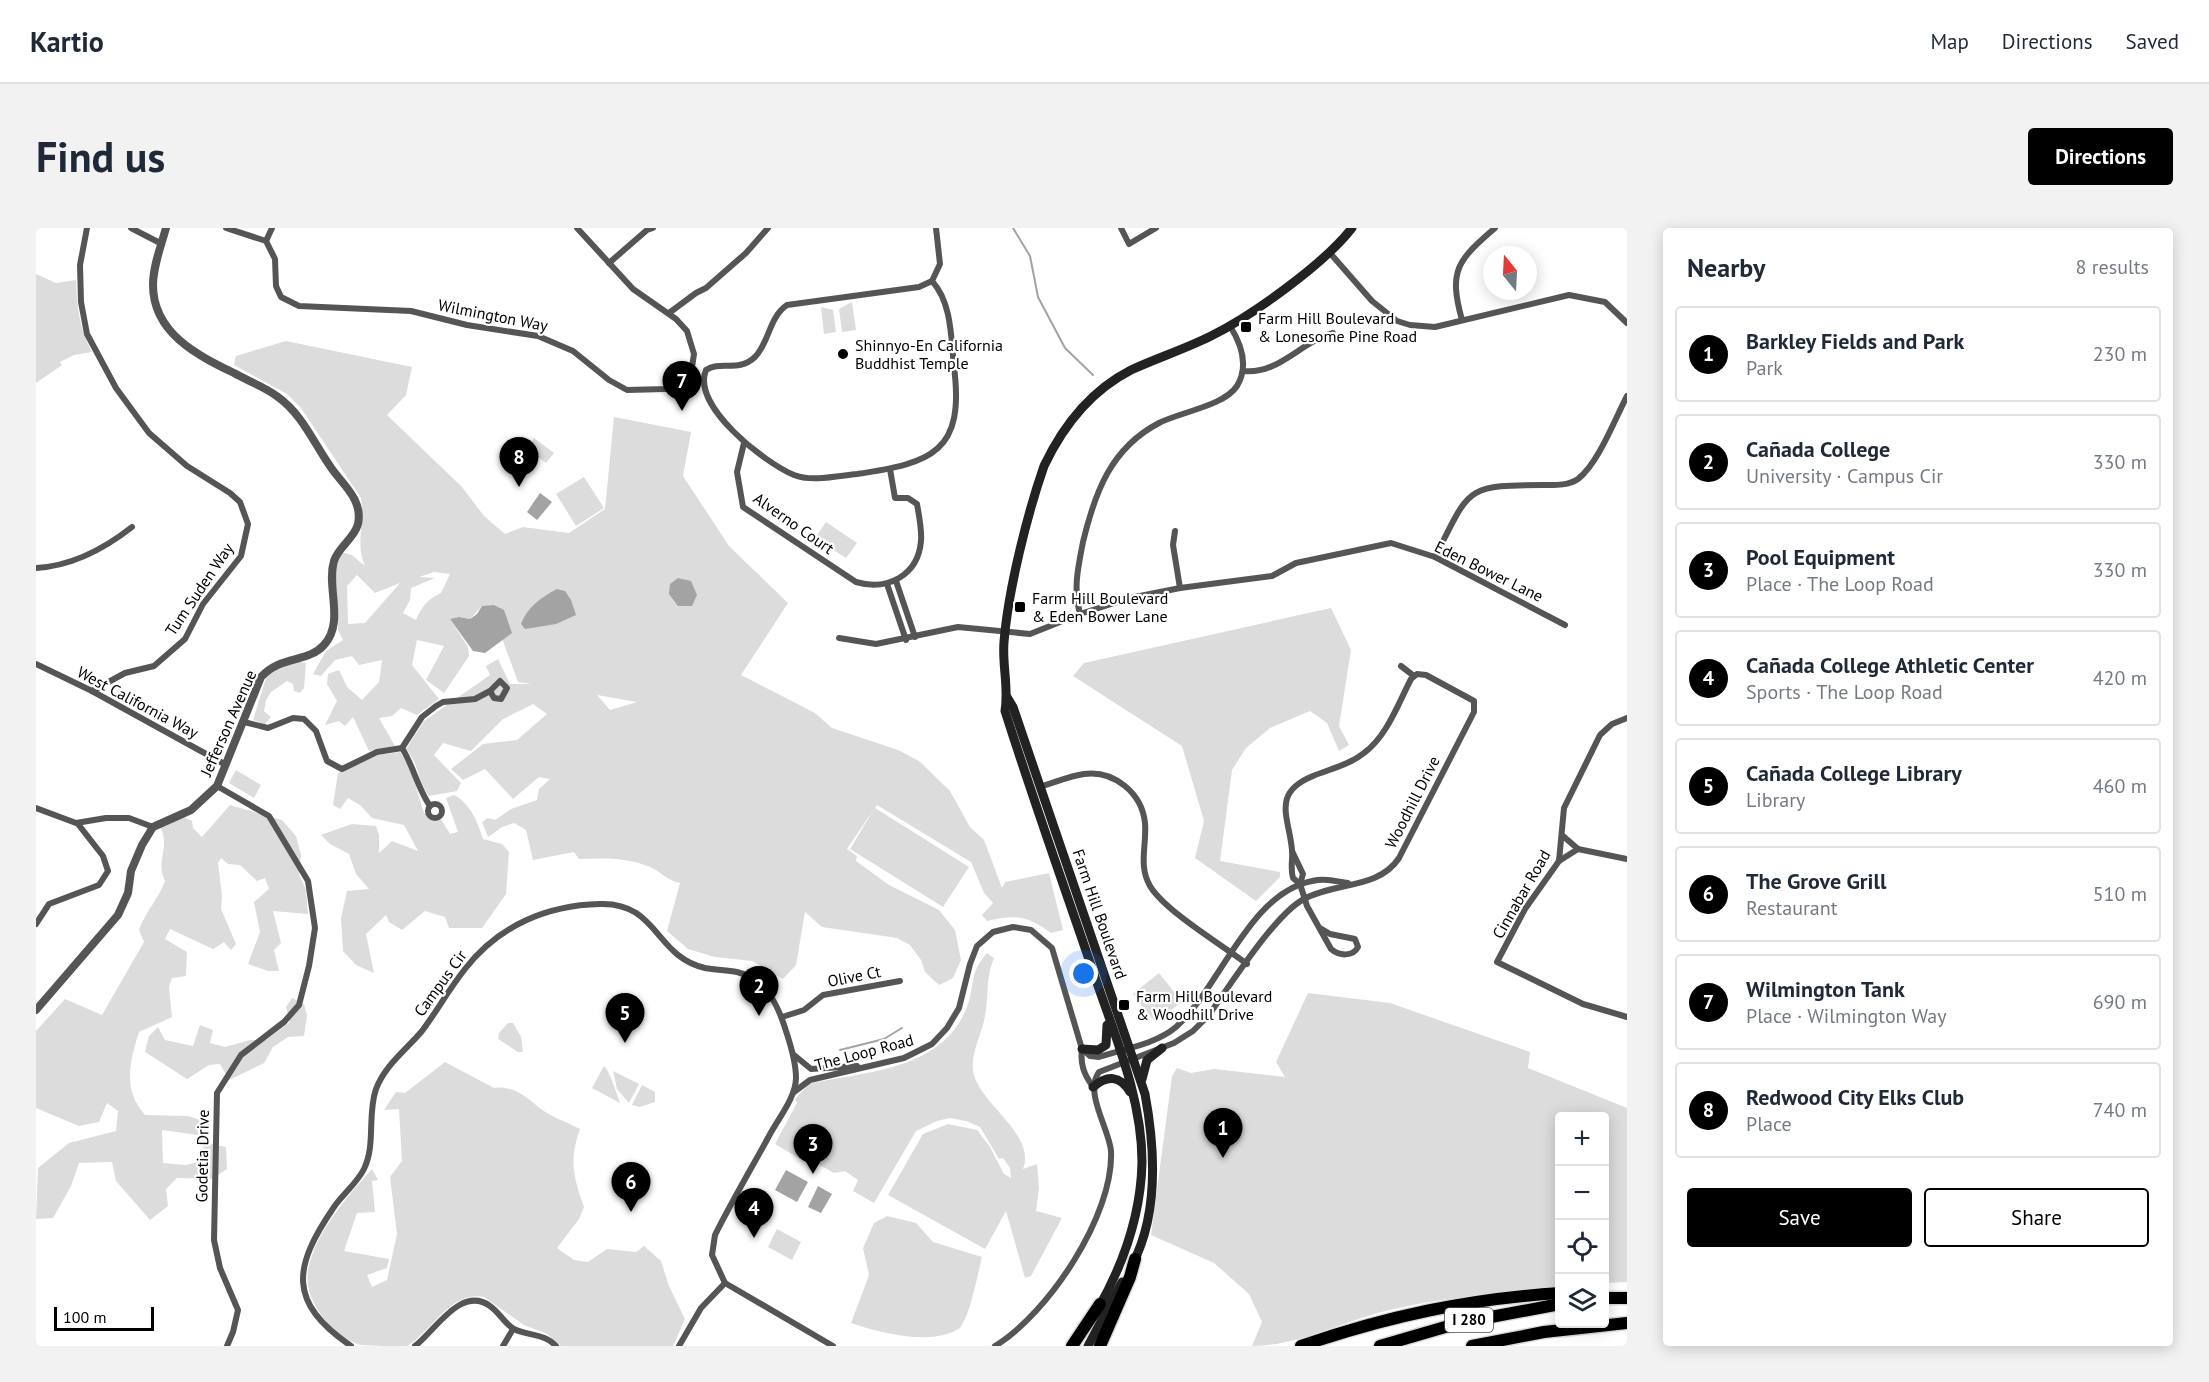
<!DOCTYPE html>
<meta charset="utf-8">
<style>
:root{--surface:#fff;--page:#f2f2f3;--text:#1f2937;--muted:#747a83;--line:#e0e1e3;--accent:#000}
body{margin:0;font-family:"PT Sans",sans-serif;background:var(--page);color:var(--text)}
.controls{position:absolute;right:18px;bottom:18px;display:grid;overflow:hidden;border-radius:6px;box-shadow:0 3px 15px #0003}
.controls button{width:54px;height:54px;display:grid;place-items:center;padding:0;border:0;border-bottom:2px solid var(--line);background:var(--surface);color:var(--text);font:30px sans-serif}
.compass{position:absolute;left:1447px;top:18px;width:54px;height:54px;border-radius:50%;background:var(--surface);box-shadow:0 3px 15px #0003;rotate:342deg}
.scale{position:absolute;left:18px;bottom:15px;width:100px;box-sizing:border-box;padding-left:6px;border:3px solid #000;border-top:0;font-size:16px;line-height:21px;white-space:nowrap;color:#000;-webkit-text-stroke:4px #fff;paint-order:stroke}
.you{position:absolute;left:1048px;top:746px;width:21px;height:21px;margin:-15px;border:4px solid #fff;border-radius:50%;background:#1a73e8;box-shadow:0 0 0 9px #1a73e833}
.badge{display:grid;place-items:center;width:39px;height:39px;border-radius:50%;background:var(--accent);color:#fff;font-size:20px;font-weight:700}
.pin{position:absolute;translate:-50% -50px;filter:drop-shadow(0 2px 3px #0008)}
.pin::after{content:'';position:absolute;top:32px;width:21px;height:18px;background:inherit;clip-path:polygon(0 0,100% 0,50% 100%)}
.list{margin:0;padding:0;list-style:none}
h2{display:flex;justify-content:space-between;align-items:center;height:78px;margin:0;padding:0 24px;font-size:26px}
h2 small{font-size:20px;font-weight:400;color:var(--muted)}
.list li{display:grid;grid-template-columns:39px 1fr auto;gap:18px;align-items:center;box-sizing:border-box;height:96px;margin:0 12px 12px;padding:0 12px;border:2px solid var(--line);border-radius:6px}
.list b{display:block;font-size:22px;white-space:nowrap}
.list p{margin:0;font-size:20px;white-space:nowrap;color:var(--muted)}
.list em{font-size:20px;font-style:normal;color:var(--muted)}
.actions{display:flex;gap:12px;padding:18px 24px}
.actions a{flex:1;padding:14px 0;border:2px solid var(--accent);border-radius:6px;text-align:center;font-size:21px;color:var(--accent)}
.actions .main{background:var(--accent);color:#fff}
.icon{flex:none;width:33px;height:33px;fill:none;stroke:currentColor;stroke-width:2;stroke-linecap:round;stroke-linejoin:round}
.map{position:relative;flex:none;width:1591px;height:1118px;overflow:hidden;border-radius:6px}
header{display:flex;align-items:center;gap:36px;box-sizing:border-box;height:84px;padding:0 30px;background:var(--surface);border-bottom:2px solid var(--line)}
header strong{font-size:28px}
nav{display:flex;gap:33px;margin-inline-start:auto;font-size:21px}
.intro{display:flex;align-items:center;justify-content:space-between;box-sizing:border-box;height:144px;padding:0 36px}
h1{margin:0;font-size:42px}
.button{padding:15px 27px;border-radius:6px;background:var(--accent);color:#fff;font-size:21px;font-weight:700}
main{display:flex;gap:36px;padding:0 36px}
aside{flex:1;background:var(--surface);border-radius:6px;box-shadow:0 3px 15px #0003}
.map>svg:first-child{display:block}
.green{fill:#dcdcdc;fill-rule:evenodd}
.water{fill:#a3a3a3}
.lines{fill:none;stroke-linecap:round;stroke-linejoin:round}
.stream{stroke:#a3a3a3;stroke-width:2}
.motorway-casing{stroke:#dbdbdb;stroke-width:15}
.minor{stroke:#555;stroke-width:6}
.tertiary{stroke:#555;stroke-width:8}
.secondary{stroke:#222;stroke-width:9}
.motorway{stroke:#000;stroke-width:12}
.poi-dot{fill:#000;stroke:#fff;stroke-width:2}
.labels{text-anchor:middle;stroke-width:4.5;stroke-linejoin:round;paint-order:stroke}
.shield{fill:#fff;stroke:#4c4c4c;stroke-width:1.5}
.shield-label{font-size:15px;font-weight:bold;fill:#000}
.street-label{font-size:16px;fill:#000;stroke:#fff}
.poi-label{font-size:16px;fill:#000;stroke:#fff;text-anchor:start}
</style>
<header>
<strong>Kartio</strong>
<nav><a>Map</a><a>Directions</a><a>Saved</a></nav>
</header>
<div class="intro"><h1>Find us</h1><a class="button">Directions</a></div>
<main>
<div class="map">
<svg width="1591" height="1118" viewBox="0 0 1591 1118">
<rect width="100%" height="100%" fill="#fff"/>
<g class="green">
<path d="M0,46L20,55L40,52C41,78 43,101 56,124L38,127L24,134L26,137L0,155Z"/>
<polygon points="816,74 820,102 806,104 803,81"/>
<polygon points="785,79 797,82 800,104 788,106"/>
<path d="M250,113L376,139L370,167L351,187L426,259L448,288L469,306L487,299L533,305L569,281L578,189L655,204L647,248L693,318L752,375L705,447L779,485L796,500L862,522L883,533L914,563L934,599L948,612L966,660L969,654L1013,645L1027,702L1015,705C992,688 979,686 951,693L946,687L957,675L948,665L935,634L841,577L839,580L933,639L907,679L814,621L838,581L811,621L821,628L820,633L853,657L903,682L919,702L925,732L917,750L903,757L889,744L885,732L874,717L861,710L786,699L769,684L760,737L747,751L716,733L679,729L652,721L631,703L644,655C632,653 625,644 614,639C591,629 568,630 543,631L538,624L497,632L490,602L478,595L466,599L452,609L446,594L452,590L459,592L475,581L501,572L503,561L514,551L503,549L477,571L449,541L427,552L415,541L447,516L481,512L511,486L497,476L467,491L435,523L407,515L398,527L425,555L421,563L393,568C381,552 384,538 370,521L388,493L454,447L450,438L462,431L474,456H495L482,454L454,378H446L434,391L423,389L414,391L432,419L433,428L408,465L390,452L408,418L381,412L376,437L403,471L381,487L365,480L356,488L343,490L359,518L333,523L317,489L309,498L303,493L289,497L301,473L291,456L292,446L303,442L311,459L326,472L343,454L346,432L323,437L316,428L299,432L285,448L277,446L290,423L307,412L302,402L299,338L305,324L316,327L329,338C319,317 329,293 325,270L265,180L251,166L198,137L200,128ZM398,344L414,346L405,365C392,371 386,378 380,392L367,385L374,372L375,360L399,350L383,349ZM321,347L339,365L364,355L329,395L312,396L311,358ZM561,467L601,474L574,482Z"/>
<polygon points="498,210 518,225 510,235 491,220"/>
<polygon points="548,249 568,280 540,298 520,266"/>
<polygon points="790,294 821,315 810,330 779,310"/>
<polygon points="1295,380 1315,422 1303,498 1313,517 1303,523 1291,495 1274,483 1234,500 1210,520 1196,542 1184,633 1244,644 1244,649 1220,673 1159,630 1168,593 1146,518 1037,448 1048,435"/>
<polygon points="261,433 270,435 268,460 264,465 258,463 257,456 251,453 235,464 230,472 228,483 235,489 229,496 217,492 231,447 238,441"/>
<path d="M364,524L374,539L388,585L405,591L414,606L422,604L410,570L418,567C435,576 442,595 447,611L466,616L473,624L470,666L446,700H413L409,689L389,683L366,702L353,694L350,687L330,706L338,745L320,737L307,723L305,690L311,663L333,661L320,646L313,626L294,616L285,607L316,596L340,598L343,607V625L356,613L382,623L368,597L336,590L324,577L312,570L304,581L297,577L302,545L343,527Z"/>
<polygon points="200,542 225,557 218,570 193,555"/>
<path d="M194,577L246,592L260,608L265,627L263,646L270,662L272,686L237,683L245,715L238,722L243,743H232L212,736L224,704L218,674L233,661L229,650L221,653L204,637L192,636L185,630L182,635L186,668L185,681L200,716L195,722L188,714L177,721L134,701L129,711L151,724L150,748L136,750L133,759L136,789L103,804C94,833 86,861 109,887L152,888L173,895L169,908L126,902L127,935L150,937L170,932L166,914L190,919L191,941L176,951L141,950L130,961L132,978L114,992L80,953L76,934L43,935L35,958L17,990L0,991L2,940L33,915L80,903L82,883L71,875L63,894L43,898L0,880V803L29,771L66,787L108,714L103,702C109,684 122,672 129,653C119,631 134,623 125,600L147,589L156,593L157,600L166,609Z"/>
<path d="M951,725L958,730C949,751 953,772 948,793C944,810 933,830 938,847C946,877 1000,907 987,941L1001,936L1003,960L1000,983L1026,990L995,1048L989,1050L970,983L949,1021L852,967L887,906L912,896L941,902L954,919L968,946L975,950L974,940L967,930L963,931L944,899L930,893L914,890L901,893L880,903L838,975L817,963L822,952L809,943L798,945L782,936L778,939L739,916L761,875L759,871L773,856C828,843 901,844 929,784C940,760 931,748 951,725Z"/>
<polygon points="1123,745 1146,774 1119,794 1097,766"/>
<path d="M1272,765L1354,775L1494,824L1492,840L1591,880V1054L1569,1055L1568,888H1524L1523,1058C1467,1064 1409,1069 1354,1082C1308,1092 1263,1118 1216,1118L1226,1094L1213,1066L1178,1035L1115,1007L1136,848L1141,840L1155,845L1178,841L1249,849L1240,834Z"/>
<polygon points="256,770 268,776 271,788 268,808 252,809 237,819 228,835 193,852 184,836 173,837 151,851 109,824 113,808 122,799 129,812 157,818 164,797 177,802 174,815 189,819 214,812 230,812 254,794 250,779"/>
<polygon points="472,795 477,795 485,809 487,824 482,824 462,811 463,805"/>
<path d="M409,834L458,860C475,857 490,868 501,878C512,888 531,894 544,901C533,932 537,948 548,979L543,991L521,1020L538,1032L552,1034L571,1021L600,1024L608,1018L625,1033L633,1058L649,1091L637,1118H525L511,1106L488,1097L448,1069C415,1062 396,1103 371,1118C357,1118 337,1118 324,1117C295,1107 264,1070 273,1037C283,1000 311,969 336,941L342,952L336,953L339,984L321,985L308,1023L353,1031L351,1040L331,1047L336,1059L351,1052L361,1006L354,949L366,933L363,881L348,882L360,864L369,865Z"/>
<path d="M568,838C574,843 581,867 584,875L556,860Z"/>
<polygon points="577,843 603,856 593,875 581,861"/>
<polygon points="606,857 619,864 619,874 604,879 596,877"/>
<path d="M851,988L880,995L897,1014L946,1029C941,1048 935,1085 924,1100C898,1118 847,1106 815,1095L833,1047L827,1020L838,995Z"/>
<polygon points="741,1001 765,1014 756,1032 732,1019"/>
</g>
<g class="water">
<polygon points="504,265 516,274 501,292 491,284"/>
<polygon points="642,350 655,353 661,367 656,378 642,378 633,366 634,356"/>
<path d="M521,361L529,363L535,372L540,387L520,396L489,401L485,396C491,379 506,369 521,361Z"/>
<polygon points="458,377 468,382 476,405 449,425 437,423 414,391 423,389 434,391 441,386 446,378"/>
<polygon points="750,942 772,954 761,974 739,962"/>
<polygon points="782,958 796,966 785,985 772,979"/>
</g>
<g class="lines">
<g class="stream">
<polyline points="977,0 994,28 1002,69 1029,120 1057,147"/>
<polyline points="804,822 848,811 866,800"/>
</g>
<defs>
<g id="motorway">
<polyline points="1568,1070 1591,1070"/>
<polyline points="1036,1118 1064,1076"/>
<polyline points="1064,1118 1094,1049 1099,1031"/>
<path d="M1265,1118C1352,1088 1432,1071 1524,1065"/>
<polyline points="1344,1118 1423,1095 1524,1076"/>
<polyline points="1436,1118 1508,1104 1591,1095"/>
</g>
</defs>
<use href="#motorway" class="motorway-casing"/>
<g class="minor">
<polyline points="51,0 44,37 45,74 51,106 80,160 113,205 151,238 194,265 204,274 212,296 205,328 167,376 149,411 118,438 89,445 56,463"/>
<polyline points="95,0 126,16"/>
<polyline points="190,0 230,13 239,31 240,58 245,69 263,78 375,83 431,97 502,108 537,123 573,152 591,162 629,161 645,153 656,139 658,126 651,103 640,91 597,61 541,0"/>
<polyline points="1085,0 1093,16 1120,0"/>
<polyline points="230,13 236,0"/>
<polyline points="1294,25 1336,73 1361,93 1374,97 1399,99 1533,67 1569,74 1591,95"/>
<polyline points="573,35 611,2 617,0"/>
<path d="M896,53C916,75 915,110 918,139C929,224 896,235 821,246C802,248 775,254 758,247C729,235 655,178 670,142C684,132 702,145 719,129C733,115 733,89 751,77L883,59L896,53L904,36L900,0"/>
<polyline points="633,85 660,65 670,60 710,25 732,0"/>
<path d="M1426,92C1412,42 1422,32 1459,0"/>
<path d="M1207,143C1243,147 1264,114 1297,105"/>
<path d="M708,215L701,244L707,279L820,354C851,363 882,348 885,313C886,301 883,288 881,276L872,270H859L854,241"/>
<polyline points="1139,303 1137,317 1144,360"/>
<path d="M1399,329C1434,261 1427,257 1507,257C1518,257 1532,258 1542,251C1562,236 1579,191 1591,168"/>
<path d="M0,340C36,338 68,321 96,299"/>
<polyline points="860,353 879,409"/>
<polyline points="851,356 870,412"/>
<path d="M1044,386C1037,360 1042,340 1047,314C1059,264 1075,220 1123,195C1144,184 1188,178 1201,158C1213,138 1206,117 1194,98"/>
<polyline points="803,410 840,416 922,399 994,406 1044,386 1094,370 1144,360 1236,348 1260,335 1355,315 1399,329 1529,397"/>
<polyline points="0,436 56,463 190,537"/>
<polyline points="1365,438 1378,448"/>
<polyline points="1591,490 1576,496 1564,507 1528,580 1523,633 1489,681 1461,734 1547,776 1591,789"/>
<path d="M208,494L232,500L257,490L268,491L280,503L291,533L306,541L341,524L366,520C378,539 381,559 394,578"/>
<polyline points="366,520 386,489 400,478 407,474 439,471 454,463 464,453 471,460 465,471 458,470 454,463"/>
<polyline points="181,558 233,588 272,653 279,700 273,738 263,777 248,794 205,827 181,865 178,1012 184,1040 202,1082 197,1104 191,1118"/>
<path d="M1003,559C1018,555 1033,548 1048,546C1078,542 1106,565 1109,595C1111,617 1102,637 1114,658C1129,683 1186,717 1211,736"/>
<circle cx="399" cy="583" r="7"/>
<polyline points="0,580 40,595 70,590 93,590 117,599"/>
<polyline points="1527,608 1542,621 1591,631"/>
<polyline points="1256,623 1267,646 1264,656"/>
<polyline points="1523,633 1542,621"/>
<path d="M1264,656L1271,678L1295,721C1303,728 1317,729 1322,719L1319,711L1294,706L1284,700"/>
<polyline points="0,696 13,676 63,657 72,643 67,628 42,596"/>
<polyline points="746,789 768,782 787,767 864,753"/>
<path d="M1047,822L1054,828L1063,829C1088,821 1120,816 1140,799C1184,760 1213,665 1276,653C1288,650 1300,653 1312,655"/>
<polyline points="758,827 775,841 821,838"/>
<path d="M758,864L774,852L868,830L896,816L911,800L923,780L934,736L941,718L957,704L977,699L995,702L1016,720L1046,821C1044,837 1048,846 1057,859"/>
<path d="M315,1118C251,1074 257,1039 298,979C307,966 321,955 328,941C340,916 331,887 340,861C349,837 370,822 386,803C401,783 413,761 429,741C462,698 511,677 564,676C622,674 619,729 669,740C680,742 691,742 701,744C730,751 742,777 750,803C755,818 760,834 760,850C760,869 742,891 733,908C715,941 696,973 679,1007L676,1027L689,1055L797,1118"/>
<path d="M379,1118C399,1103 425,1057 454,1078C463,1084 469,1096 478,1101C492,1108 508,1105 520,1118"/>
<polyline points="467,1118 477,1101"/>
<polyline points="643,1118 665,1080 689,1055"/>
<path d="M959,1118C1012,1086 1078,987 1075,923C1073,900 1048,865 1063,844L1138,815L1157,803L1172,788C1194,758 1238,687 1268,671C1299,654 1343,661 1363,630L1438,484V473L1390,447L1381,446L1375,451C1362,476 1351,508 1328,525C1313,537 1294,541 1277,548C1235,565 1253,589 1256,622C1257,631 1254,640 1257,650L1264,656"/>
</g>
<path class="tertiary" d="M0,782L82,687L92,665L95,643L106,617L117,599L155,582L181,558L225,449C245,427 272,435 288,417C309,394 290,359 298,333C302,319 318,311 322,296C327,272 308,258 296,241C278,216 267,187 242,169C229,159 212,153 198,145C161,127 117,105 117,57C117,38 125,18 130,0"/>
<g class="secondary">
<path d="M971,469L977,479L1109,866C1119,920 1123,986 1096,1037"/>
<polyline points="1046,821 1062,822 1070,817 1071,797"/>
<polyline points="1106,851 1111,832 1126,820"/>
<path d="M1057,859C1071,847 1084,847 1094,864"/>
<path d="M1062,1081C1088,1035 1105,987 1106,934C1106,869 1078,806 1058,746C1028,658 997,571 969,483C973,460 966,437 968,414C972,363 991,287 1008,238C1027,198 1054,163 1095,142C1121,130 1149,121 1175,108C1217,87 1288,36 1316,0"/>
<polyline points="1052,1118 1086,1054"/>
</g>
<use href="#motorway" class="motorway"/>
</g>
<g class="poi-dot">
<rect x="1204" y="93" width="12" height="12" rx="3"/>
<circle cx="807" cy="126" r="6"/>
<rect x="978" y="373" width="12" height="12" rx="3"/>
<rect x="1082" y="771" width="12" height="12" rx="3"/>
</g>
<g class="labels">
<rect class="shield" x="1409" y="1080" width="48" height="24" rx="4.5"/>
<g class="shield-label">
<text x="1433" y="1097">I 280</text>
</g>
<g class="street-label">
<text transform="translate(457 87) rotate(11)" y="6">Wilmington Way</text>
<text transform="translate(758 295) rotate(35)" y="6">Alverno Court</text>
<text transform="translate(1453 343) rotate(26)" y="6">Eden Bower Lane</text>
<text transform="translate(163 361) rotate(-56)" y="6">Tum Suden Way</text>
<text transform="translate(102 474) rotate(28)" y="6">West California Way</text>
<text transform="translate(192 495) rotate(-66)" y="6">Jefferson Avenue</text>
<text transform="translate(1376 574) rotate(-63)" y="6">Woodhill Drive</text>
<text transform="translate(1485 666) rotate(-60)" y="6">Cinnabar Road</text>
<text transform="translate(1064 686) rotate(71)" y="6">Farm Hill Boulevard</text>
<text transform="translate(818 748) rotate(-11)" y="6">Olive Ct</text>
<text transform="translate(404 755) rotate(-54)" y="6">Campus Cir</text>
<text transform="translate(828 824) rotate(-15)" y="6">The Loop Road</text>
<text transform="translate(166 928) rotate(-89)" y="6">Godetia Drive</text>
</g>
<g class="poi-label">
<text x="1222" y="96">Farm Hill Boulevard<tspan x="1222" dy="18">&amp; Lonesome Pine Road</tspan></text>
<text x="819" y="123">Shinnyo-En California<tspan x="819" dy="18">Buddhist Temple</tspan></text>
<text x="996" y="376">Farm Hill Boulevard<tspan x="996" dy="18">&amp; Eden Bower Lane</tspan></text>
<text x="1100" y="774">Farm Hill Boulevard<tspan x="1100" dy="18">&amp; Woodhill Drive</tspan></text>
</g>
</g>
</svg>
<div class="controls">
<button>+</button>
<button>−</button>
<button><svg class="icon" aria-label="locate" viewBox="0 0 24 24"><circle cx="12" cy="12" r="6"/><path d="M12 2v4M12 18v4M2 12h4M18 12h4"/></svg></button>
<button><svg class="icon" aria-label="layers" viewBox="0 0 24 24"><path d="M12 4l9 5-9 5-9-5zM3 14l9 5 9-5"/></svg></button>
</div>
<svg class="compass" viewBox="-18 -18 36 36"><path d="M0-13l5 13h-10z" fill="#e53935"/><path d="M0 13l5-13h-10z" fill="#747a83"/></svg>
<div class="scale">100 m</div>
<div class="you"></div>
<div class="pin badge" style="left:1187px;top:930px">1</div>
<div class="pin badge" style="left:723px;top:788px">2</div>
<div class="pin badge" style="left:777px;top:946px">3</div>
<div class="pin badge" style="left:718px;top:1010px">4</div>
<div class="pin badge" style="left:589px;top:815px">5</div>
<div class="pin badge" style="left:595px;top:984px">6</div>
<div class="pin badge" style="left:646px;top:183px">7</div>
<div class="pin badge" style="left:483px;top:259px">8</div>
</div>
<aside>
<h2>Nearby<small>8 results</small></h2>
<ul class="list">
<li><span class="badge">1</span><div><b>Barkley Fields and Park</b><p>Park</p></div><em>230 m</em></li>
<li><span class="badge">2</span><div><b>Cañada College</b><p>University · Campus Cir</p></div><em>330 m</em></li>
<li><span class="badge">3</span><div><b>Pool Equipment</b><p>Place · The Loop Road</p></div><em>330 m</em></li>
<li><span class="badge">4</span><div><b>Cañada College Athletic Center</b><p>Sports · The Loop Road</p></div><em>420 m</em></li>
<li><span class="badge">5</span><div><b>Cañada College Library</b><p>Library</p></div><em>460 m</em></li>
<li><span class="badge">6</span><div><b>The Grove Grill</b><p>Restaurant</p></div><em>510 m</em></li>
<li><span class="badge">7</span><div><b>Wilmington Tank</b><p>Place · Wilmington Way</p></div><em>690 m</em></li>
<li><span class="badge">8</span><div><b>Redwood City Elks Club</b><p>Place</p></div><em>740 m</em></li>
</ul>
<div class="actions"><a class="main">Save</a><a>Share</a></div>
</aside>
</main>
